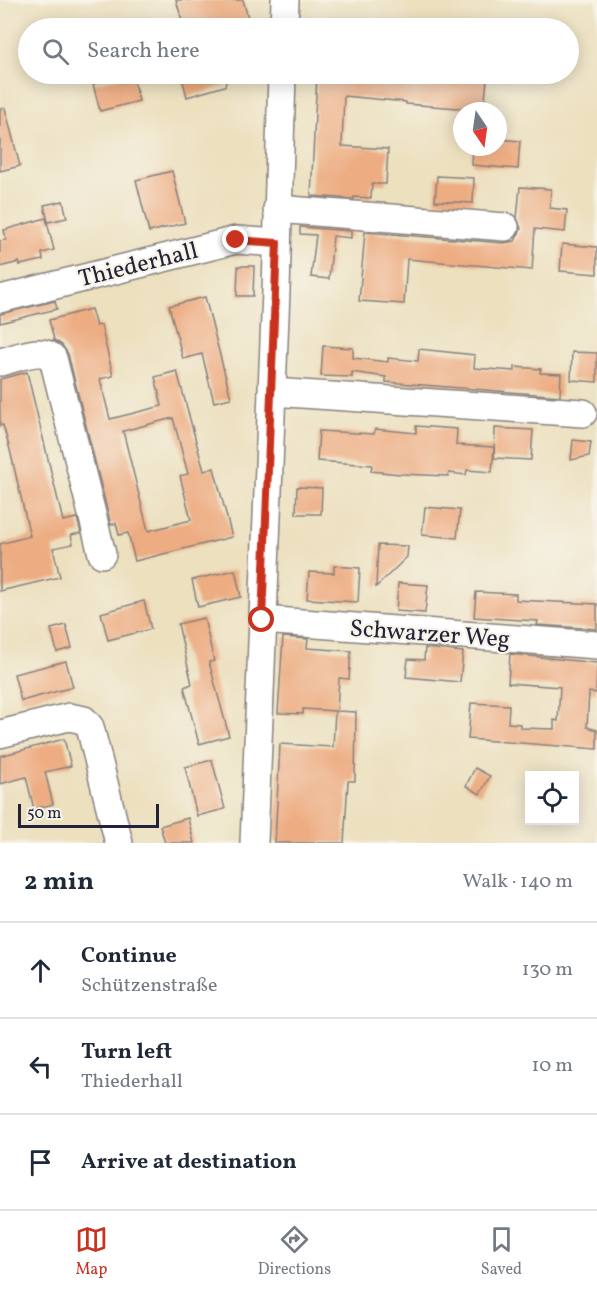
<!DOCTYPE html>
<meta charset="utf-8">
<style>
:root{--surface:#fff;--page:#f6f6f7;--text:#1f2937;--muted:#747a83;--line:#e0e1e3;--accent:#c8321e}
body{margin:0;font-family:Vollkorn,serif;background:var(--page);color:var(--text)}
.controls{position:absolute;right:18px;bottom:18px;display:grid;overflow:hidden;border-radius:0px;box-shadow:0 3px 15px #0003}
.controls button{width:54px;height:54px;display:grid;place-items:center;padding:0;border:0;border-bottom:2px solid var(--line);background:var(--surface);color:var(--text);font:30px sans-serif}
.compass{position:absolute;left:453px;top:102px;width:54px;height:54px;border-radius:50%;background:var(--surface);box-shadow:0 3px 15px #0003;rotate:167deg}
.scale{position:absolute;left:18px;bottom:15px;width:141px;box-sizing:border-box;padding-left:6px;border:3px solid #22223b;border-top:0;font-size:16px;line-height:21px;white-space:nowrap;color:#22223b;-webkit-text-stroke:4px #f7f3e8;paint-order:stroke}
.stop{position:absolute;width:18px;height:18px;margin:-14px;border:4px solid #c8321e;border-radius:50%;background:#fff}
.stop.end{background:#c8321e;border-color:#fff;box-shadow:0 2px 6px #0008}
.list{margin:0;padding:0;list-style:none}
h2{display:flex;justify-content:space-between;align-items:center;height:78px;margin:0;padding:0 24px;font-size:26px}
h2 small{font-size:20px;font-weight:400;color:var(--muted)}
.list li{display:grid;grid-template-columns:39px 1fr auto;gap:18px;align-items:center;box-sizing:border-box;height:96px;padding:0 24px;border-top:2px solid var(--line)}
.list b{display:block;font-size:22px;white-space:nowrap}
.list p{margin:0;font-size:20px;white-space:nowrap;color:var(--muted)}
.list em{font-size:20px;font-style:normal;color:var(--muted)}
.icon{flex:none;width:33px;height:33px;fill:none;stroke:currentColor;stroke-width:2;stroke-linecap:round;stroke-linejoin:round}
.map{position:relative;flex:none;width:597px;height:843px;overflow:hidden}
.search{position:absolute;background:var(--surface);box-shadow:0 3px 15px #0003;left:18px;right:18px;top:18px;height:66px;display:flex;align-items:center;gap:15px;box-sizing:border-box;padding:0 21px;border-radius:33px;color:var(--muted);font-size:22px}
.sheet{height:366px;background:var(--surface)}
nav{display:flex;justify-content:space-around;align-items:center;box-sizing:border-box;height:84px;border-top:2px solid var(--line);background:var(--surface);font-size:16px;color:var(--muted)}
nav a{display:grid;justify-items:center;gap:3px}
nav .on{color:var(--accent)}
.map>svg:first-child{display:block}
.building{fill:#edac81;fill-rule:evenodd}
.lines{fill:none;stroke-linecap:round;stroke-linejoin:round}
.minor-casing{stroke:#87817d;stroke-width:30}
.minor{stroke:#fff;stroke-width:27}
.route{stroke:#c8321e;stroke-width:8}
.labels{text-anchor:middle;stroke-width:4.5;stroke-linejoin:round;paint-order:stroke}
.street-label{font-size:24px;fill:#22223b;stroke:#f7f3e8}
</style>
<div class="map">
<svg width="597" height="843" viewBox="0 0 597 843">
<rect width="100%" height="100%" fill="#f7f3e8"/>
<filter id="ink" filterUnits="userSpaceOnUse"><feTurbulence type="fractalNoise" baseFrequency=".0167" numOctaves="2"/><feDisplacementMap in="SourceGraphic" scale="12" xChannelSelector="R" yChannelSelector="G"/><feConvolveMatrix kernelMatrix="1 2 1 2 8 2 1 2 1" color-interpolation-filters="sRGB"/></filter>
<filter id="wash" filterUnits="userSpaceOnUse"><feTurbulence type="fractalNoise" baseFrequency=".008" numOctaves="4" result="noise"/><feDisplacementMap in="SourceGraphic" scale="24" xChannelSelector="R" yChannelSelector="G"/><feGaussianBlur stdDeviation="1.35" result="paint"/><feColorMatrix in="noise" values="0 0 0 0 0 0 0 0 0 0 0 0 0 0 0 0 0 1.4 0 .05"/><feComposite in="paint" operator="in"/></filter>
<g filter="url(#wash)">
<rect width="100%" height="100%" fill="#ece0bf"/>
<g id="blocks">
<g class="building">
<polygon points="176,0 243,0 251,28 212,28 211,20 184,27"/>
<polygon points="132,74 139,101 100,111 93,84"/>
<polygon points="181,74 228,74 225,86 187,97"/>
<polygon points="317,74 419,74 487,79 484,110 406,104 406,102 344,96 342,146 388,149 386,184 372,184 371,198 354,197 354,199 311,196"/>
<polygon points="5,108 20,166 0,171 0,109"/>
<polygon points="498,139 520,141 518,169 472,165 473,147 498,147"/>
<polygon points="172,171 185,223 149,232 136,180"/>
<polygon points="437,176 474,178 473,203 435,201"/>
<polygon points="520,187 551,189 550,208 567,210 565,232 535,229 532,270 407,259 404,304 359,301 365,232 504,243 515,241 521,229 517,218"/>
<polygon points="63,201 67,218 48,222 44,205"/>
<polygon points="46,218 54,250 42,253 43,260 20,265 19,262 0,267 0,241 6,240 4,230"/>
<polygon points="300,227 351,231 351,238 333,236 329,279 311,277 316,235 300,234"/>
<polygon points="562,244 597,247 597,274 560,271"/>
<polygon points="238,266 254,266 253,296 237,296"/>
<polygon points="205,297 231,398 214,402 202,354 183,359 169,306"/>
<polygon points="55,301 57,309 0,323 0,314"/>
<path d="M91,309L96,326L101,325L113,376L100,379L110,419L162,406L155,377L177,371L204,471L214,468L232,537L135,561L128,533L119,535L116,523L111,525L68,354L62,345L54,340L49,320ZM173,418L188,474L180,476L191,520L148,531L123,431Z"/>
<polygon points="323,346 353,348 353,358 388,362 388,358 418,361 419,349 475,355 474,368 515,371 515,367 541,369 540,373 561,374 560,396 386,382 386,377 352,372 352,377 321,376"/>
<polygon points="572,352 597,353 597,382 571,380"/>
<polygon points="27,372 63,521 77,518 81,533 71,535 73,544 53,548 60,577 0,591 0,544 30,536 10,450 3,425 0,426 0,379"/>
<polygon points="416,426 457,429 456,445 494,447 492,472 467,470 466,475 449,473 448,476 400,474 371,471 372,465 317,461 319,431 374,434 375,429 416,433"/>
<polygon points="495,428 533,430 531,460 494,458"/>
<polygon points="573,440 591,442 589,456 571,460"/>
<polygon points="297,487 322,488 321,514 296,514"/>
<polygon points="425,507 460,510 457,538 422,535"/>
<polygon points="378,545 408,546 407,557 376,587"/>
<polygon points="334,566 360,568 358,602 307,599 309,572 334,573"/>
<polygon points="235,570 241,597 198,607 192,580"/>
<polygon points="398,583 428,585 425,613 396,611"/>
<polygon points="476,592 516,594 516,600 597,604 597,629 537,625 538,621 474,617"/>
<polygon points="144,601 151,629 108,640 101,613"/>
<polygon points="204,618 214,661 209,662 229,736 199,744 184,687 192,684 178,624"/>
<polygon points="66,625 72,648 57,652 51,629"/>
<polygon points="283,637 308,639 307,648 351,651 349,679 339,678 337,711 356,712 355,781 348,781 344,843 275,843 280,744 333,747 335,711 303,709 303,714 278,713"/>
<polygon points="425,648 463,652 460,682 406,677 408,659 424,660"/>
<polygon points="510,654 597,663 596,693 589,692 587,727 597,730 597,749 468,739 471,703 509,705 508,723 520,724 520,728 554,729 554,720 558,721 560,687 508,683"/>
<polygon points="66,661 73,687 21,701 14,674"/>
<polygon points="64,739 71,766 45,772 53,804 34,809 26,777 0,784 0,756"/>
<polygon points="212,760 225,809 197,816 185,767"/>
<polygon points="475,768 490,776 480,794 466,786"/>
<polygon points="188,818 194,843 165,843 160,826"/>
</g>
</g>
</g>
<g filter="url(#ink)">
<use href="#blocks" fill-opacity="0" stroke="#87817d" stroke-width="1.5"/>
<g class="lines">
<defs>
<g id="minor">
<polyline points="284,28 285,0"/>
<polyline points="277,209 505,227"/>
<polyline points="0,299 236,240 277,243"/>
<path d="M0,362C15,359 41,346 53,358L102,554"/>
<polyline points="272,392 583,413"/>
<polyline points="262,620 597,645"/>
<polyline points="0,734 69,717 84,720 90,727 119,843"/>
<polyline points="254,843 276,291 282,74"/>
</g>
</defs>
<use href="#minor" class="minor-casing"/>
<use href="#minor" class="minor"/>
</g>
</g>
<g class="lines" filter="url(#ink)">
<polyline class="route" points="236,240 277,243 262,620"/>
</g>
<g class="labels">
<g class="street-label">
<text transform="translate(138 264) rotate(-14)" y="8">Thiederhall</text>
<text transform="translate(430 633) rotate(4)" y="8">Schwarzer Weg</text>
</g>
</g>
</svg>
<div class="controls">
<button><svg class="icon" aria-label="locate" viewBox="0 0 24 24"><circle cx="12" cy="12" r="6"/><path d="M12 2v4M12 18v4M2 12h4M18 12h4"/></svg></button>
</div>
<svg class="compass" viewBox="-18 -18 36 36"><path d="M0-13l5 13h-10z" fill="#e53935"/><path d="M0 13l5-13h-10z" fill="#747a83"/></svg>
<div class="scale">50 m</div>
<div class="stop" style="left:262px;top:620px"></div>
<div class="stop end" style="left:236px;top:240px"></div>
<div class="search"><svg class="icon" aria-label="search" viewBox="0 0 24 24"><circle cx="10" cy="10" r="6"/><path d="M15 15l6 6"/></svg>Search here</div>
</div>
<section class="sheet">
<h2>2 min<small>Walk · 140 m</small></h2>
<ul class="list">
<li><svg class="icon" aria-label="ahead" viewBox="0 0 24 24"><path d="M12 20V5M6 11l6-6 6 6"/></svg><div><b>Continue</b><p>Schützenstraße</p></div><em>130 m</em></li>
<li><svg class="icon" aria-label="left" viewBox="0 0 24 24"><path d="M17 20v-9H6M10 6l-5 5 5 5"/></svg><div><b>Turn left</b><p>Thiederhall</p></div><em>10 m</em></li>
<li><svg class="icon" aria-label="arrive" viewBox="0 0 24 24"><path d="M6 21V4h12l-3 4 3 4H6"/></svg><div><b>Arrive at destination</b></div></li>
</ul>
</section>
<nav>
<a class="on"><svg class="icon" aria-label="map" viewBox="0 0 24 24"><path d="M3 6l6-2 6 2 6-2v14l-6 2-6-2-6 2zM9 4v14M15 6v14"/></svg>Map</a>
<a><svg class="icon" aria-label="directions" viewBox="0 0 24 24"><path d="M12 3l9 9-9 9-9-9zM9 14v-3h6M13 9l2 2-2 2"/></svg>Directions</a>
<a><svg class="icon" aria-label="saved" viewBox="0 0 24 24"><path d="M7 4h10v16l-5-4-5 4z"/></svg>Saved</a>
</nav>
